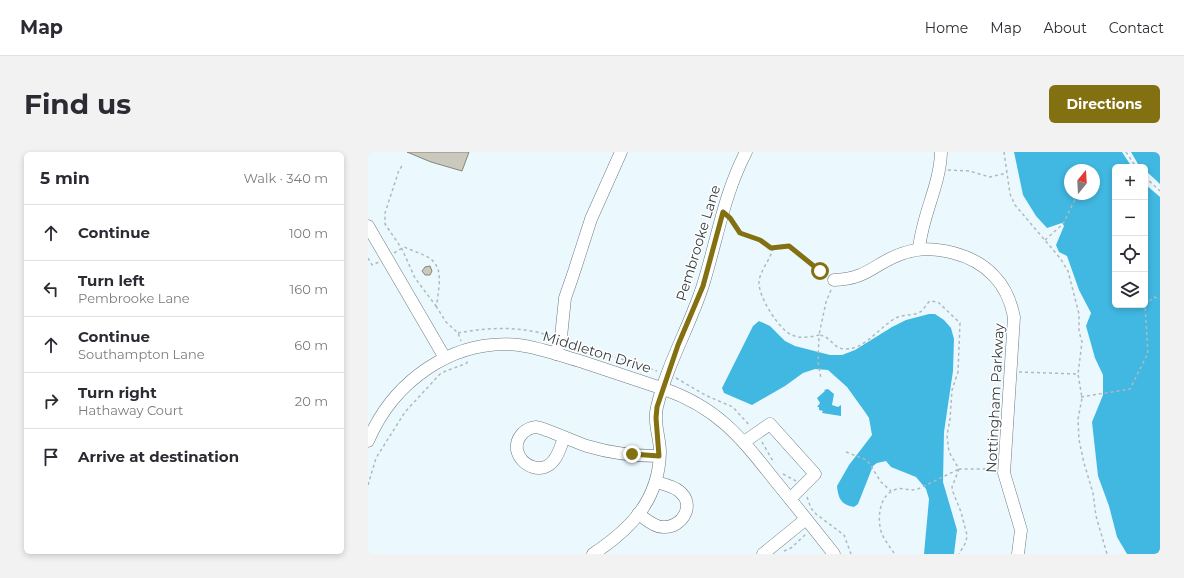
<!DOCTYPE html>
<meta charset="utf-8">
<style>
:root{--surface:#fff;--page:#f2f2f3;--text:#2b2b33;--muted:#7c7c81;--line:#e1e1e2;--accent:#837111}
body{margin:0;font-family:Montserrat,sans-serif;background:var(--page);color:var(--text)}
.controls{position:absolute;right:12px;top:12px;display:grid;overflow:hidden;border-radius:6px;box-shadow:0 2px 6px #0003}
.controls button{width:36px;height:36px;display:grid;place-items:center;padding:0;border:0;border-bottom:1px solid var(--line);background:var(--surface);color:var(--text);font:20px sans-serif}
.compass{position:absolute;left:696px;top:12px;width:36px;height:36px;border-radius:50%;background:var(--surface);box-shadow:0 2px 6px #0003;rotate:18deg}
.stop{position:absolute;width:12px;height:12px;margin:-9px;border:3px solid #837111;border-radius:50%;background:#fff}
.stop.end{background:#837111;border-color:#fff;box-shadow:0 1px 4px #0008}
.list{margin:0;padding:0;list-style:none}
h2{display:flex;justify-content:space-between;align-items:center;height:52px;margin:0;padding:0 16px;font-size:17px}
h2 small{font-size:13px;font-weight:400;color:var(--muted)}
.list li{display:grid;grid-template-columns:26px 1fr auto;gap:12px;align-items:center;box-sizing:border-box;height:56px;padding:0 16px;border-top:1px solid var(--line)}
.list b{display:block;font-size:15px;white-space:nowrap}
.list p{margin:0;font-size:13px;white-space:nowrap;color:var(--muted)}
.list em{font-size:13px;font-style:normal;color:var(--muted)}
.icon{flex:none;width:22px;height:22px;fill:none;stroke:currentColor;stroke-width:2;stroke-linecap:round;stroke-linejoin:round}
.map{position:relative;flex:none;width:792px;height:402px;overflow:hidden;border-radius:6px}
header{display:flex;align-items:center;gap:24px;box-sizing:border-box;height:56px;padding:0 20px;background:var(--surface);border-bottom:1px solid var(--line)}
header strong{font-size:19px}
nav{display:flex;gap:22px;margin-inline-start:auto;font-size:14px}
.intro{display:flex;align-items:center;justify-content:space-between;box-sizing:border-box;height:96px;padding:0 24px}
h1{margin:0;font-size:28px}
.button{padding:10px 18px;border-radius:6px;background:var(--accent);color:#fff;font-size:14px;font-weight:700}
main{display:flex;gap:24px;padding:0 24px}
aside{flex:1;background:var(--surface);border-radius:6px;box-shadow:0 2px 6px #0003}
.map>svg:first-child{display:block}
.water{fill:#41b8e2;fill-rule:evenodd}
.building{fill:#cbc9bd;stroke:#88857a}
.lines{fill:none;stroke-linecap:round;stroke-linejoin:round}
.minor-casing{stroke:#6f7b80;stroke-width:13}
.path{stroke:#adb9bd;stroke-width:1.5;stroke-dasharray:3 3;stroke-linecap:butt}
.minor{stroke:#fff;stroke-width:12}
.route{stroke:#837111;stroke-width:5}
.labels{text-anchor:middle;stroke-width:3;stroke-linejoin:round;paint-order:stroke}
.street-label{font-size:14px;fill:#363c3e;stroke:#fff}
</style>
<header>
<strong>Map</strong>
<nav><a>Home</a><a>Map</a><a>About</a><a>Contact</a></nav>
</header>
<div class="intro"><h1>Find us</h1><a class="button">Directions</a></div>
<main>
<aside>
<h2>5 min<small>Walk · 340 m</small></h2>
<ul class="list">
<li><svg class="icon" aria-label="ahead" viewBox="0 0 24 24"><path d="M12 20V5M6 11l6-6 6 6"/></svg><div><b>Continue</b></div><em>100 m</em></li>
<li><svg class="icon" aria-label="left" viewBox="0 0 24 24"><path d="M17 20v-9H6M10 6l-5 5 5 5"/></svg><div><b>Turn left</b><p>Pembrooke Lane</p></div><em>160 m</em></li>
<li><svg class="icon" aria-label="ahead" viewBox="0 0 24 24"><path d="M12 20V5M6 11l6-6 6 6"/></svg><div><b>Continue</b><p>Southampton Lane</p></div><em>60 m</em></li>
<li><svg class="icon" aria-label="right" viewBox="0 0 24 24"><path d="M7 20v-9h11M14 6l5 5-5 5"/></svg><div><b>Turn right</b><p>Hathaway Court</p></div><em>20 m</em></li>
<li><svg class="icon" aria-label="arrive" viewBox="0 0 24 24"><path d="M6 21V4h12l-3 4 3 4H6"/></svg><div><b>Arrive at destination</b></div></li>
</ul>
</aside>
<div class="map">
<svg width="792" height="402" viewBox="0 0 792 402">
<rect width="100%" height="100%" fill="#ebf9ff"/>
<g class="water">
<path d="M646,0H754L764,15H747V153H777V32L792,45V402H759L749,385L741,354L730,324L724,270L735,243V223L727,206L718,174L723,161L711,138L699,104L691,100L688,93L696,74L694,71L679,76L668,64L655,43ZM702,18H726V42H702Z"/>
<polygon points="763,0 792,0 792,32 777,18 777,15 768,15 770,12"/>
<path d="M561,162H567L576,168L583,176L586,187L585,219L576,280L575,330L589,378L586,402H556L561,347L558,337L548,325L523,315L518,309L509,311L505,314L490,352L486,355C473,353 470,346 469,334L481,313L504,283L501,266L497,260L479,235L460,218L447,217L435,221L417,234L384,253L356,241L354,236L385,174L391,169L402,174L417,189L427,194L462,203H474L487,198L524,175L538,168Z"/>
<polygon points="460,237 466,242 464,253 470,255 473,253 473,264 454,261 455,259 451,258 451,255 449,255 452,251 449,246 457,239 456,238"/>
</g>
<g class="building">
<polygon points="39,0 101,0 94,19 63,10"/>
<polygon points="62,114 64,119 62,123 57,123 54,119 57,115"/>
</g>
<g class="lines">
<defs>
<g id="minor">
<polyline points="0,74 77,206"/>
<path d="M551,97C554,63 572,34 573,0"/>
<path d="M466,128C501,127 507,110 536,101C564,91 606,102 626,124C637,135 643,150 646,165L636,321L653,378L650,402"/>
<polyline points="188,202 193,185 197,146 205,123 223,67 253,0"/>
<path d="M196,286C193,293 191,302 186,308C175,323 153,315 149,298C147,286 157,276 168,275C174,275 209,291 219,294C242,301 267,304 291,304"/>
<path d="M0,289C25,230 84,186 151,193C173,196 194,204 215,210C242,219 269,228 296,237C351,256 374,287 409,331C428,354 447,378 466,402"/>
<polyline points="376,290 402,272 447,322 422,347"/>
<path d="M270,362C278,367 286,375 295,375C315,376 328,352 311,339C305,334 295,332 288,330"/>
<path d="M225,402C263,377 291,348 292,300C292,285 285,270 289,255C299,212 322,174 335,133C349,88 356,42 378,0"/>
<polyline points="395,402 438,367"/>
</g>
</defs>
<use href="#minor" class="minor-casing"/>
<g class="path">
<polyline points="636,0 642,42 647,53 692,106 700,119 711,162 711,179 714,190 710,222"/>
<polyline points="758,0 768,15"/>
<polyline points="580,18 601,19 622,25 639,21"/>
<polyline points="777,25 792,39"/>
<polyline points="363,69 372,81 392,88 403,96 421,94 430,103 458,123"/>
<polyline points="677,88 695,72 709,43"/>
<path d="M405,96C402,109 392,118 391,130C390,144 411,178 424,183C432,187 443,185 451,183L450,210L453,227"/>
<path d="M26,101L36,95C59,105 74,105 71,135C70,141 70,148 68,154L47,126L34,97L17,72V61L31,18L34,14"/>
<polyline points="0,106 4,113 11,110"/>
<path d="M463,138L458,150L451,183C463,184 465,197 477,197C497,198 512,174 528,166C535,162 545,164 552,160C556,158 558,152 562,149L570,150L592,171L590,220L584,238L582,267L579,284L581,300L591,317H627"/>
<polyline points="777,153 786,145 792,147"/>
<polyline points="68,154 78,170 90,181 93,189"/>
<path d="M90,181C121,175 153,174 183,184"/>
<polyline points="202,190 289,219"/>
<polyline points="651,220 710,222 714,246 710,267 711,288 716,311 725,341 728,364 739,402"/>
<polyline points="308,226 339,244 365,255 382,274"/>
<polyline points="713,245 762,237 780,201 777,153"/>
<polyline points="394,290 406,311"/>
<polyline points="478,300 499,308 513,330 523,339"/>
<polyline points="591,317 584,335 585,340 593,360 599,383 598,390 591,402"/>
<polyline points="415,322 428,329"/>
<polyline points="0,333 8,306 37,260 73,221 99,211 99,208"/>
<polyline points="439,345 443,356 448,362 476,383 483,402"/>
<polyline points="416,399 423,396 438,382"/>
<path d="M526,401C522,395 517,389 514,382C509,369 510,345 526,338C534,334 541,340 550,337L591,317"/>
</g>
<use href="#minor" class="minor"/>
</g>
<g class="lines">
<polyline class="route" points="264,302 291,304 288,266 289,255 310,193 335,134 355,60 362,66 372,81 392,88 403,96 421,94 452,119"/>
</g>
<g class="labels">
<g class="street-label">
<text transform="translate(330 91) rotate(-73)" y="5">Pembrooke Lane</text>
<text transform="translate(229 200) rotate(17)" y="5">Middleton Drive</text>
<text transform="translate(627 246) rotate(-87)" y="5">Nottingham Parkway</text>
</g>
</g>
</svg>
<div class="controls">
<button>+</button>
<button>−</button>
<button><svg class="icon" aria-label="locate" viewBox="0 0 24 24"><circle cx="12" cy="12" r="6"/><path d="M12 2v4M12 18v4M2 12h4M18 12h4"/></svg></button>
<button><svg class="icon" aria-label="layers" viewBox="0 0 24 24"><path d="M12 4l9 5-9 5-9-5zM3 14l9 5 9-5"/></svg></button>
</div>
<svg class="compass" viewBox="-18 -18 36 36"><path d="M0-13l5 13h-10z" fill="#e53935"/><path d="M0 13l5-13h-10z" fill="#7c7c81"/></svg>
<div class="stop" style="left:452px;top:119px"></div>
<div class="stop end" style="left:264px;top:302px"></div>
</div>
</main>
